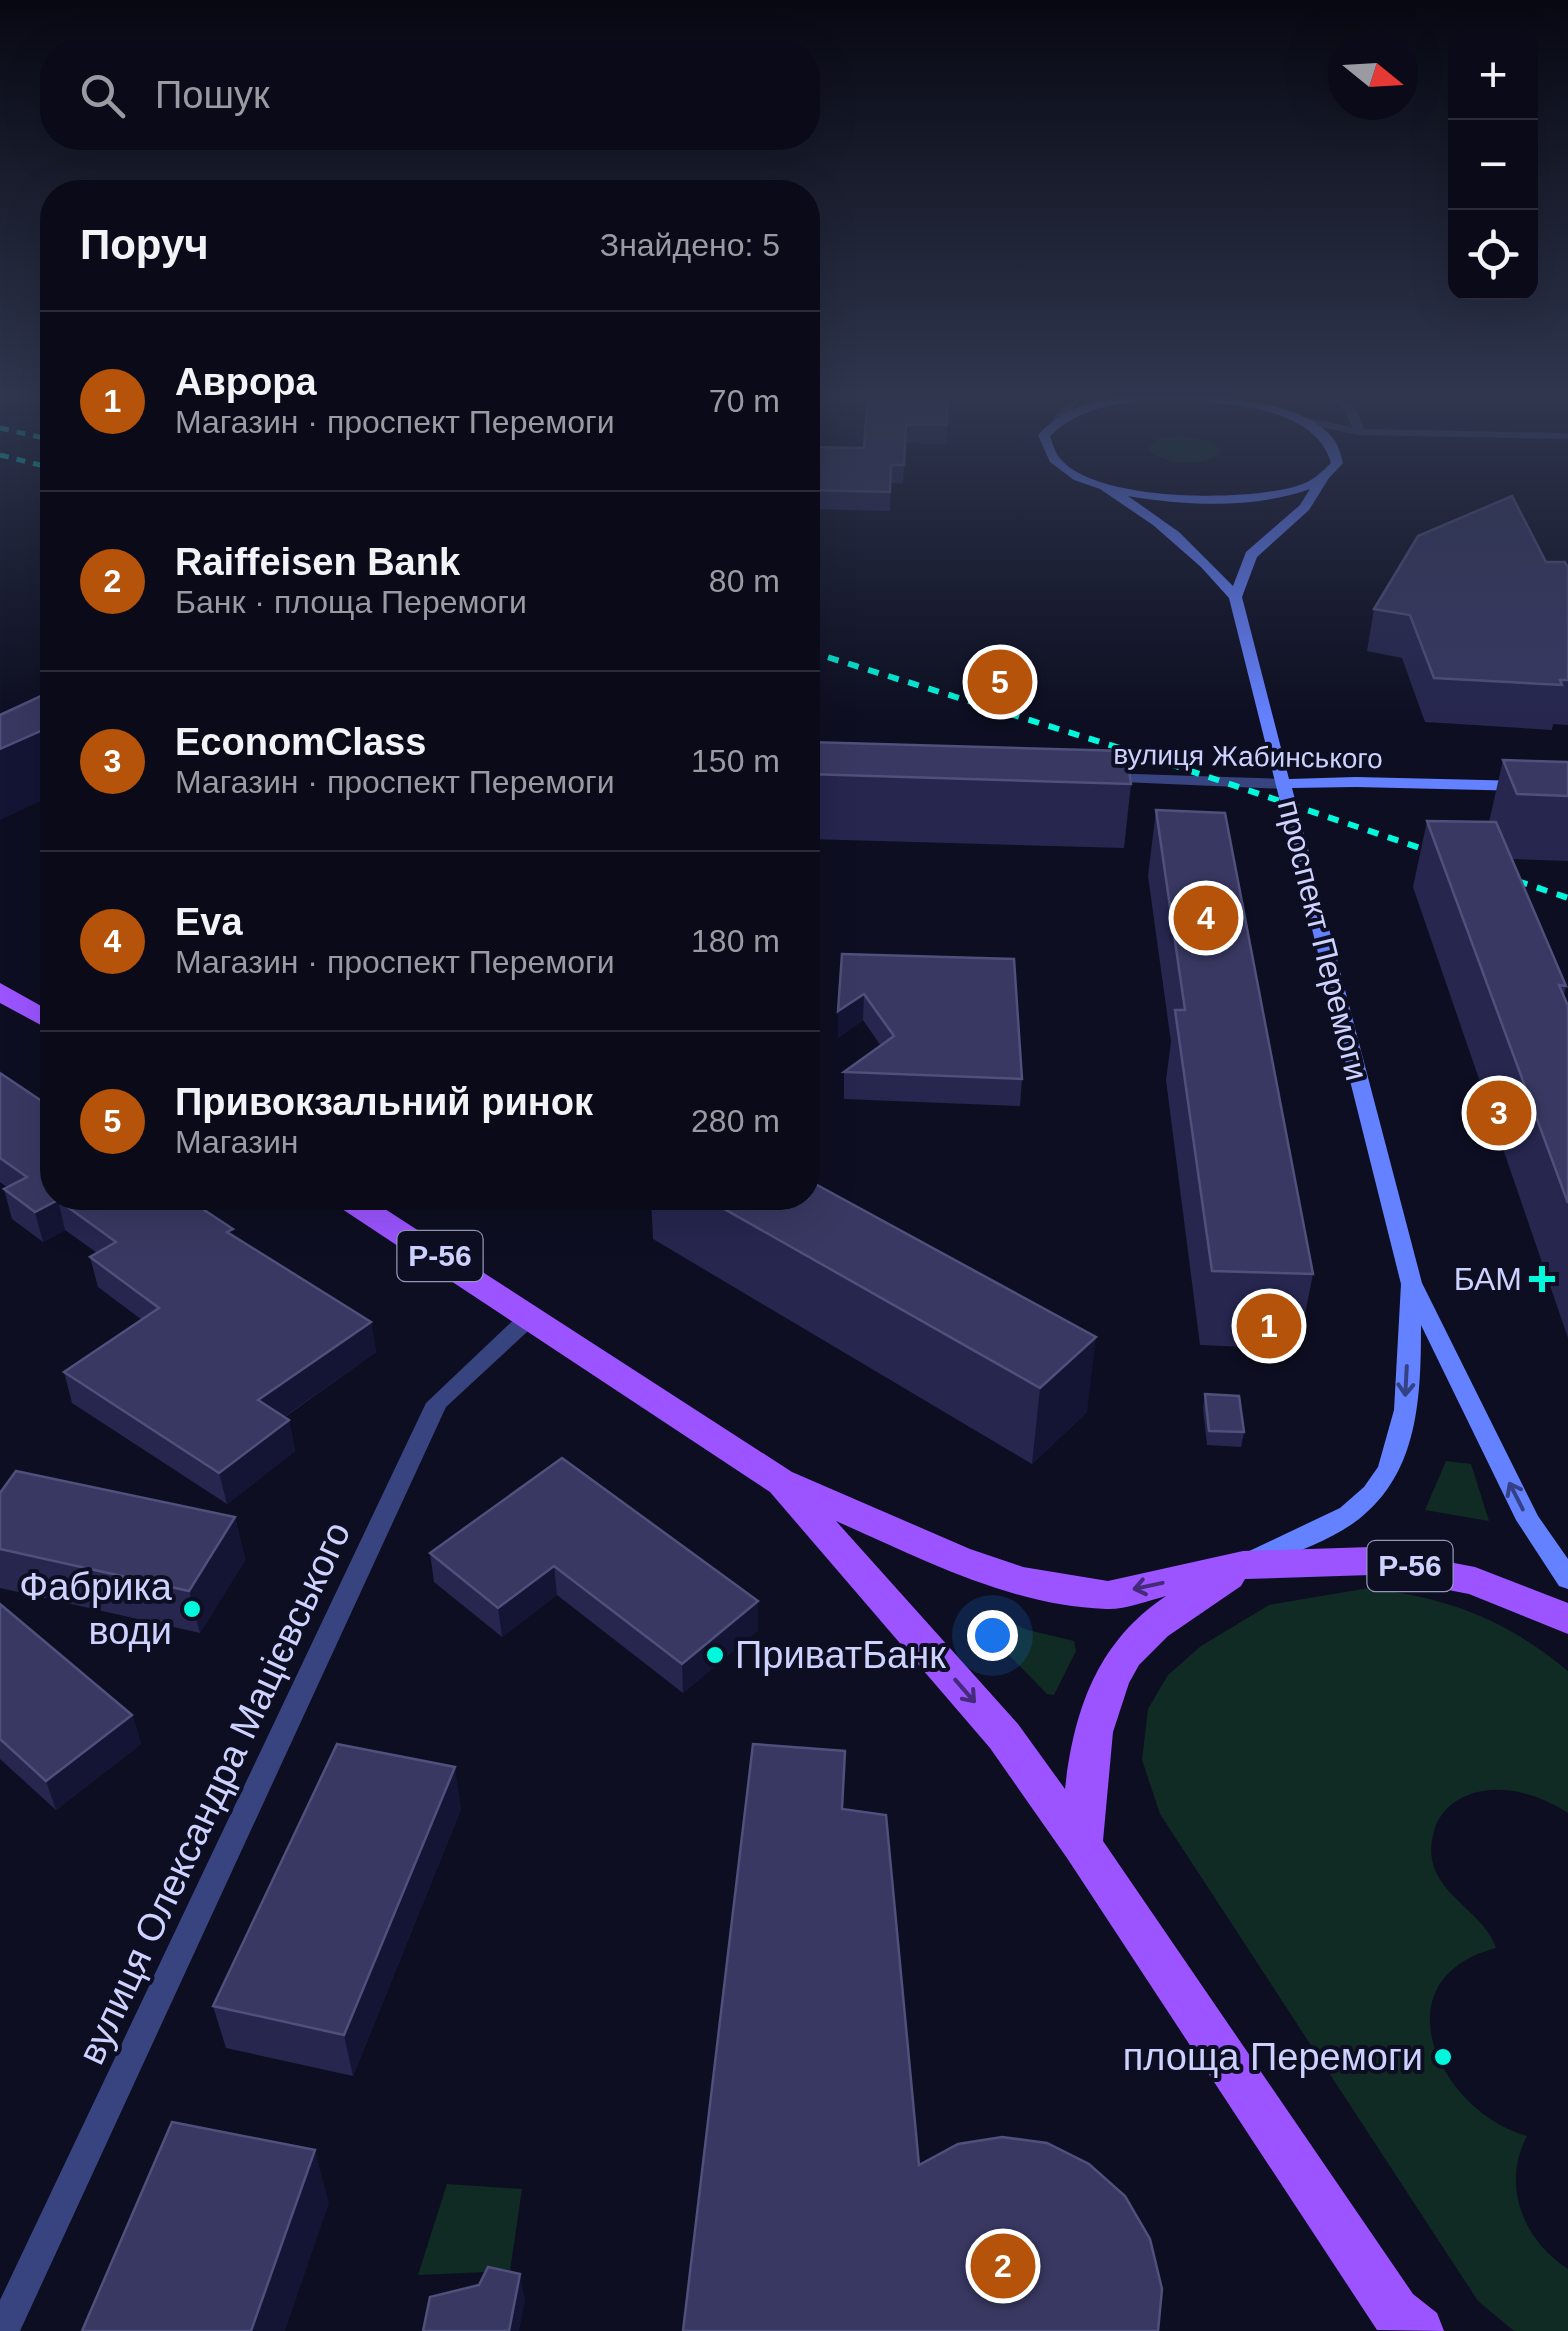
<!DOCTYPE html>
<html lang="uk">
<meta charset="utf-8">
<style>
:root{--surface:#0a0a19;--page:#181826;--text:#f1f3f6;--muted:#999aa2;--line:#2a2b38;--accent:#b45309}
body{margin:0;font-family:Arial,sans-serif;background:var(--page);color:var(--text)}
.controls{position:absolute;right:30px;top:30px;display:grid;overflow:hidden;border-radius:20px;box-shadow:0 10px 40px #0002}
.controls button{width:90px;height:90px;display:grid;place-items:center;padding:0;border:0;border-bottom:2px solid var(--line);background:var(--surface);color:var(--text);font:50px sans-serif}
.compass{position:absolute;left:1328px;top:30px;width:90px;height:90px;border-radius:50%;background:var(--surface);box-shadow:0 10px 40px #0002;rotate:108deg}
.you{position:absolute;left:992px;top:1635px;width:35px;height:35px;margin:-25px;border:8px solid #fff;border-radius:50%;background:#1a73e8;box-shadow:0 0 0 15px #1a73e833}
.badge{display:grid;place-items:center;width:65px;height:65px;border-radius:50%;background:var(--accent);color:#fff;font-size:32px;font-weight:700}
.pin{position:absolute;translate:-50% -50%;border:5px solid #fff;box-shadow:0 2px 10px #0006}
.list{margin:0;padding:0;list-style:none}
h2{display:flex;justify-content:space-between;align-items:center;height:130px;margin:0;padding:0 40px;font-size:42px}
h2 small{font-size:32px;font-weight:400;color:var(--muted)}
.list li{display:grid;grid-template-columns:65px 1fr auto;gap:30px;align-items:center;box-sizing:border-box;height:180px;padding:0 40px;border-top:2px solid var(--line)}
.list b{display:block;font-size:38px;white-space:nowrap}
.list p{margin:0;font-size:32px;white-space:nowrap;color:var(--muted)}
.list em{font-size:32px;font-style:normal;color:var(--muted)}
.icon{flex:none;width:55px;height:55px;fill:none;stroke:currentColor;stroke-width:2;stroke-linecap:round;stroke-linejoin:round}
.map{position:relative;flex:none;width:1568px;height:2331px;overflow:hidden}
.search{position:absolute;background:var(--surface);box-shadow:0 10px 40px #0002;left:40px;top:40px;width:780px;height:110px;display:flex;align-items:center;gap:25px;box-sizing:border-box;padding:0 35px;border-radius:40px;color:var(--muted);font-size:38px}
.panel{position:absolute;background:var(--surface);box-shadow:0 10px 40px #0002;left:40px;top:180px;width:780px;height:1030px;border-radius:40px}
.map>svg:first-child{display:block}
.green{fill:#102b24}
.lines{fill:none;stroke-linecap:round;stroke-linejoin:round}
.street{fill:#384480;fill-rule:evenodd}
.secondary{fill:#6481ff;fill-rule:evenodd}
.primary{fill:#9b54ff;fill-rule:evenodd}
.rail-far1{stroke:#00f8dd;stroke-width:5;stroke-dasharray:9 8;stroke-linecap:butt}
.rail{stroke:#00f8dd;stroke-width:6;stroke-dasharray:11 10;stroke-linecap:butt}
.wall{fill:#26264f}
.shaded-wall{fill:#141535}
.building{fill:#383862;stroke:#4f507b;stroke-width:2.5}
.oneway{stroke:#344285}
.oneway2{stroke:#462a7a}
.poi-dot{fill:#00f8dd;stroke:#0d0e21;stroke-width:4}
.labels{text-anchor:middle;stroke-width:8;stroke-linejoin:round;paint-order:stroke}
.far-street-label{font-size:28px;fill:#cdd2ff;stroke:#0d0e21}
.shield{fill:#0d0e21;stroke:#9397bc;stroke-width:2.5}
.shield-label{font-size:30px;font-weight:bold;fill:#cdd2ff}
.street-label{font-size:32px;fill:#cdd2ff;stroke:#0d0e21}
.poi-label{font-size:32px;fill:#cdd2ff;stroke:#0d0e21;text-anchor:end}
.near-poi-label{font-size:38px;fill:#cdd2ff;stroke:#0d0e21;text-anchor:end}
.near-street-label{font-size:38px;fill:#cdd2ff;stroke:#0d0e21}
</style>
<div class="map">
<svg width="1568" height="2331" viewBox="0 0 1568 2331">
<rect width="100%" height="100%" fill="#0d0e21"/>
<g class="green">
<path d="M1181,436L1212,442L1221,450L1220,454C1200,467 1164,466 1147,448L1160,438Z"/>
<polygon points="1446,1461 1471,1464 1489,1521 1425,1510"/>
<path d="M1369,1588C1451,1599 1503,1618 1568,1671V1813C1540,1795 1504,1783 1471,1794C1453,1800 1439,1813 1434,1831C1417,1891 1483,1906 1496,1948C1377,1979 1438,2111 1527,2136C1501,2185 1523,2240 1568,2269V2331H1514L1478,2301L1160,1814L1142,1760L1148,1709L1168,1675L1201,1646L1269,1605Z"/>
<polygon points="982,1610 1028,1630 1074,1641 1076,1651 1054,1695 1047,1694 974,1619"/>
<polygon points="447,2184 522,2189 510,2271 418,2275"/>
</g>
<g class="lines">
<g class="street">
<polygon points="1076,394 1089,394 1078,401 1062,422 1054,422 1054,418"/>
<path d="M1147,394H1194C1184,400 1157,400 1147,394Z"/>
<path d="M1321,394C1345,394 1357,406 1364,429L1568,433V439L1359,435L1297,422L1295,420L1301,417L1352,427L1345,410Z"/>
<polygon points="1104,773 1285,779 1293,784 1285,789 1099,781 1096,778"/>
<polygon points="532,1308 540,1310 543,1315 540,1320 446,1407 20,2331 0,2331 0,2300 426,1403 524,1310"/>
</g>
<path class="secondary" d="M1170,394C1216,396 1306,400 1335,441C1339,447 1341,456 1343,463L1329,478L1309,510L1257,557L1242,597L1289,779L1356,777L1568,782V792L1356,787L1292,788L1422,1283L1538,1516L1568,1559V1589L1559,1586L1516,1520L1421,1325C1421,1396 1419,1472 1359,1519C1331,1541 1293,1552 1261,1568L1252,1570L1243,1568L1240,1561L1243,1554L1340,1508L1364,1487L1378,1467L1394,1410L1401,1284L1229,598L1201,567L1153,525L1100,489L1074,480L1050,462L1038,435C1071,398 1123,394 1170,394ZM1166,400C1218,403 1314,403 1331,463C1322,472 1312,481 1300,485C1250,502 1093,503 1059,457C1055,452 1052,442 1050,436C1082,405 1123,402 1166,400ZM1310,489L1300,505L1246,552L1233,586L1179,532L1128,496C1187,506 1253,509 1310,489Z"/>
<g class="primary">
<polygon points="0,983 52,1012 52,1031 0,1003"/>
<path d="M332,1198H368L792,1472L970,1549L1023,1567L1108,1581L1243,1551L1371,1547L1475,1567L1568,1603V1634L1469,1594L1371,1575L1245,1579L1241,1586L1168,1636L1139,1665L1129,1683L1113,1732L1103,1841L1413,2294L1437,2313L1444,2331L1377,2330L1067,1858L990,1748L770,1492L336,1205ZM836,1521C920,1558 1011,1606 1106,1609C1124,1610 1147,1601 1166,1596C1097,1642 1074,1710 1065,1789L1018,1724Z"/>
</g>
<g class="rail-far1">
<polyline points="0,428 52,440"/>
<polyline points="0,455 52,468"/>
</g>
<g class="rail">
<polyline points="808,651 1161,761 1450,858"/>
<polyline points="1497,874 1568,898"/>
</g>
</g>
<g class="wall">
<polygon points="868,394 947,425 947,444 905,443 903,484 891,483 890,511 808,509 808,481 864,448"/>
<polygon points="1503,394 1568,394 1568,402 1507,400"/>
<polygon points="1546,562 1568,568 1568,725 1553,724 1552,730 1425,722 1402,658 1367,651 1374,609"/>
<polygon points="808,742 1131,784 1124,848 808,839"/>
<polygon points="1503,760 1568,762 1568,861 1512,859 1566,986 1564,995 1568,1006 1568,1338 1413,887 1427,821 1489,822"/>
<polygon points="1156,810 1313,1274 1298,1349 1200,1345 1166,1080 1171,1042 1148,876"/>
<polygon points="52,819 52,863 43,823"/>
<polygon points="842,954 1022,1079 1020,1106 844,1099 844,1072 881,1046 863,1020 838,1038"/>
<polygon points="0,1073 234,1236 371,1322 376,1352 285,1417 289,1420 295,1451 227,1504 72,1403 64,1372 142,1320 98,1287 90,1257 97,1253 65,1230 43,1242 12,1219 4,1189 7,1187 0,1182"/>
<polygon points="651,1198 808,1198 1087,1412 1032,1464 653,1239"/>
<polygon points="1205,1394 1244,1432 1241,1447 1207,1445 1203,1408"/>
<polygon points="562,1458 758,1601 758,1630 683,1693 557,1595 502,1637 434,1582 430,1553"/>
<polygon points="0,1493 235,1517 245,1560 200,1633 0,1588"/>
<polygon points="0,1604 132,1715 141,1744 56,1810 0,1759"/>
<polygon points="461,1809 353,2076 226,2048 213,2006"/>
</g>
<g class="shaded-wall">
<polygon points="52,726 52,796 0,820 0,749"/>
<polygon points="864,994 863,1020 838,1038 838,1011"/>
<polygon points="58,1200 65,1230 43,1242 35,1212"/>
<polygon points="371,1322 376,1352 264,1431 258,1400"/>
<polygon points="1096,1337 1087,1412 1032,1464 1040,1388"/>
<polygon points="289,1420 295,1451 227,1504 219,1473"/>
<polygon points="235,1517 245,1560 200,1633 189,1591"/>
<polygon points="554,1566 557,1595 502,1637 498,1608"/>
<polygon points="758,1601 758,1630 683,1693 682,1664"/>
<polygon points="132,1715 141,1744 56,1810 46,1781"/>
<polygon points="455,1767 461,1809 353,2076 344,2035"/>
<polygon points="315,2150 329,2203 285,2331 251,2331"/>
<polygon points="520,2274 525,2301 519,2331 509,2331"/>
</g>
<g class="building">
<polygon points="868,394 947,394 947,425 906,425 904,465 891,465 890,492 808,490 812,447 864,448"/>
<polygon points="1512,496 1546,562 1565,562 1568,568 1568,680 1560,680 1562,685 1434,678 1410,615 1374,609 1418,536"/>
<polygon points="52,691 52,726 0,749 0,715"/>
<polygon points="808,742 1126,751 1131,784 808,774"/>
<polygon points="1503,760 1568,762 1568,796 1517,794"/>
<polygon points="1156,810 1225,813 1313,1274 1212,1271 1175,1010 1185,1010"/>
<polygon points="52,819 52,828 43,823"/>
<polygon points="1427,821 1496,822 1566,986 1559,985 1568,1006 1568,1203"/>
<polygon points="842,954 1014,959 1022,1079 844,1072 894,1036 864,994 838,1011"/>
<polygon points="0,1073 52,1108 52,1198 186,1198 233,1229 227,1232 371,1322 258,1400 289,1420 219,1473 64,1372 159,1308 90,1257 116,1242 58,1200 35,1212 4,1189 27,1177 0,1158"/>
<polygon points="808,1180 1096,1337 1040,1388 705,1198 808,1198"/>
<polygon points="1205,1394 1239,1396 1244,1432 1209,1431"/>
<polygon points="562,1458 758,1601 682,1664 554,1566 498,1608 430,1553"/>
<polygon points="16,1471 235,1517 189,1591 0,1549 0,1493"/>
<polygon points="0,1604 132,1715 46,1781 0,1739"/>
<polygon points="337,1744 455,1767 344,2035 213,2006"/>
<polygon points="753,1744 845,1751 842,1809 886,1815 919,2165 958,2144 1002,2137 1047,2143 1089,2164 1125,2196 1150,2239 1162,2289 1158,2331 683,2331"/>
<polygon points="172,2122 315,2150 251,2331 82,2331"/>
<polygon points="488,2267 520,2274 509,2331 423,2331 430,2297 479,2285"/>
</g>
<defs><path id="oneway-shaft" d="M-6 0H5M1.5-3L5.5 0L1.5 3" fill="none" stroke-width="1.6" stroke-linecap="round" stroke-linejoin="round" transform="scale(2.5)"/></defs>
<g class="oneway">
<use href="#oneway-shaft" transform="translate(1406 1381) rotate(93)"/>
<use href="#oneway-shaft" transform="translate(1516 1496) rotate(-117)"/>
</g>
<g class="oneway2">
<use href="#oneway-shaft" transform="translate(1148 1586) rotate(168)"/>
<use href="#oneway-shaft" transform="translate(965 1691) rotate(49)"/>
</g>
<linearGradient id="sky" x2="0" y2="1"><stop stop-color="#070812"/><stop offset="0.55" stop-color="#2f364e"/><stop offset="1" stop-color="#2f364e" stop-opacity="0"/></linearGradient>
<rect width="1568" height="720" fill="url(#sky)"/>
<g class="poi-dot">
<path d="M1537 1264h10v10h10v10h-10v10h-10v-10h-10v-10h10z"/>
<circle cx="192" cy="1609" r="10"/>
<circle cx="715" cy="1655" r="10"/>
<circle cx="1443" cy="2057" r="10"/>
</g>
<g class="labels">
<g class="far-street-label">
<text transform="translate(1248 756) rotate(1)" y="10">вулиця Жабинського</text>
</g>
<g class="shield">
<rect x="397.5" y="1231" width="85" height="50" rx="8"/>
<rect x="1367.5" y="1541" width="85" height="50" rx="8"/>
</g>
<g class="shield-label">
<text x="440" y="1266">Р-56</text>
<text x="1410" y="1576">Р-56</text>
</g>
<g class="street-label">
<text transform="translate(1323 940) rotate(76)" y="11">проспект Перемоги</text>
</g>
<g class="poi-label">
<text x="1522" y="1290">БАМ</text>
</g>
<g class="near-poi-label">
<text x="172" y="1600">Фабрика<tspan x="172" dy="44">води</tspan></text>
<text x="735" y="1668" text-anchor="start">ПриватБанк</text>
<text x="1423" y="2070">площа Перемоги</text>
</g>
<g class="near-street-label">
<text transform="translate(214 1793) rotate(-65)" y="13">вулиця Олександра Мацієвського</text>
</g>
</g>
</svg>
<div class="controls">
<button>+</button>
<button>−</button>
<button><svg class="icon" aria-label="locate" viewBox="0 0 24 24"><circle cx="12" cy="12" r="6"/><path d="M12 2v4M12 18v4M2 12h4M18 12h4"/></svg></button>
</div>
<svg class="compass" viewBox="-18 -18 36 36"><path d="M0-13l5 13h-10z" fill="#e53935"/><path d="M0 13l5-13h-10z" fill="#999aa2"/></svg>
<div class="you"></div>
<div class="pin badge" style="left:1269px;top:1326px">1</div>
<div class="pin badge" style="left:1003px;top:2266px">2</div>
<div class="pin badge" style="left:1499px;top:1113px">3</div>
<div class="pin badge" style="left:1206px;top:918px">4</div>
<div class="pin badge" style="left:1000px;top:682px">5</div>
<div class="search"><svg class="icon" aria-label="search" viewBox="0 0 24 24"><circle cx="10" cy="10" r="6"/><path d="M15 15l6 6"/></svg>Пошук</div>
<section class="panel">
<h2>Поруч<small>Знайдено: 5</small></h2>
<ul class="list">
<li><span class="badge">1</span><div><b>Аврора</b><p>Магазин · проспект Перемоги</p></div><em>70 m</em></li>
<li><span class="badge">2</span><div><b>Raiffeisen Bank</b><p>Банк · площа Перемоги</p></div><em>80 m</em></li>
<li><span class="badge">3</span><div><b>EconomClass</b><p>Магазин · проспект Перемоги</p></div><em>150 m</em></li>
<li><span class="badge">4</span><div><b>Eva</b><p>Магазин · проспект Перемоги</p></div><em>180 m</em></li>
<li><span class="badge">5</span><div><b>Привокзальний ринок</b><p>Магазин</p></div><em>280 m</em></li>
</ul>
</section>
</div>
